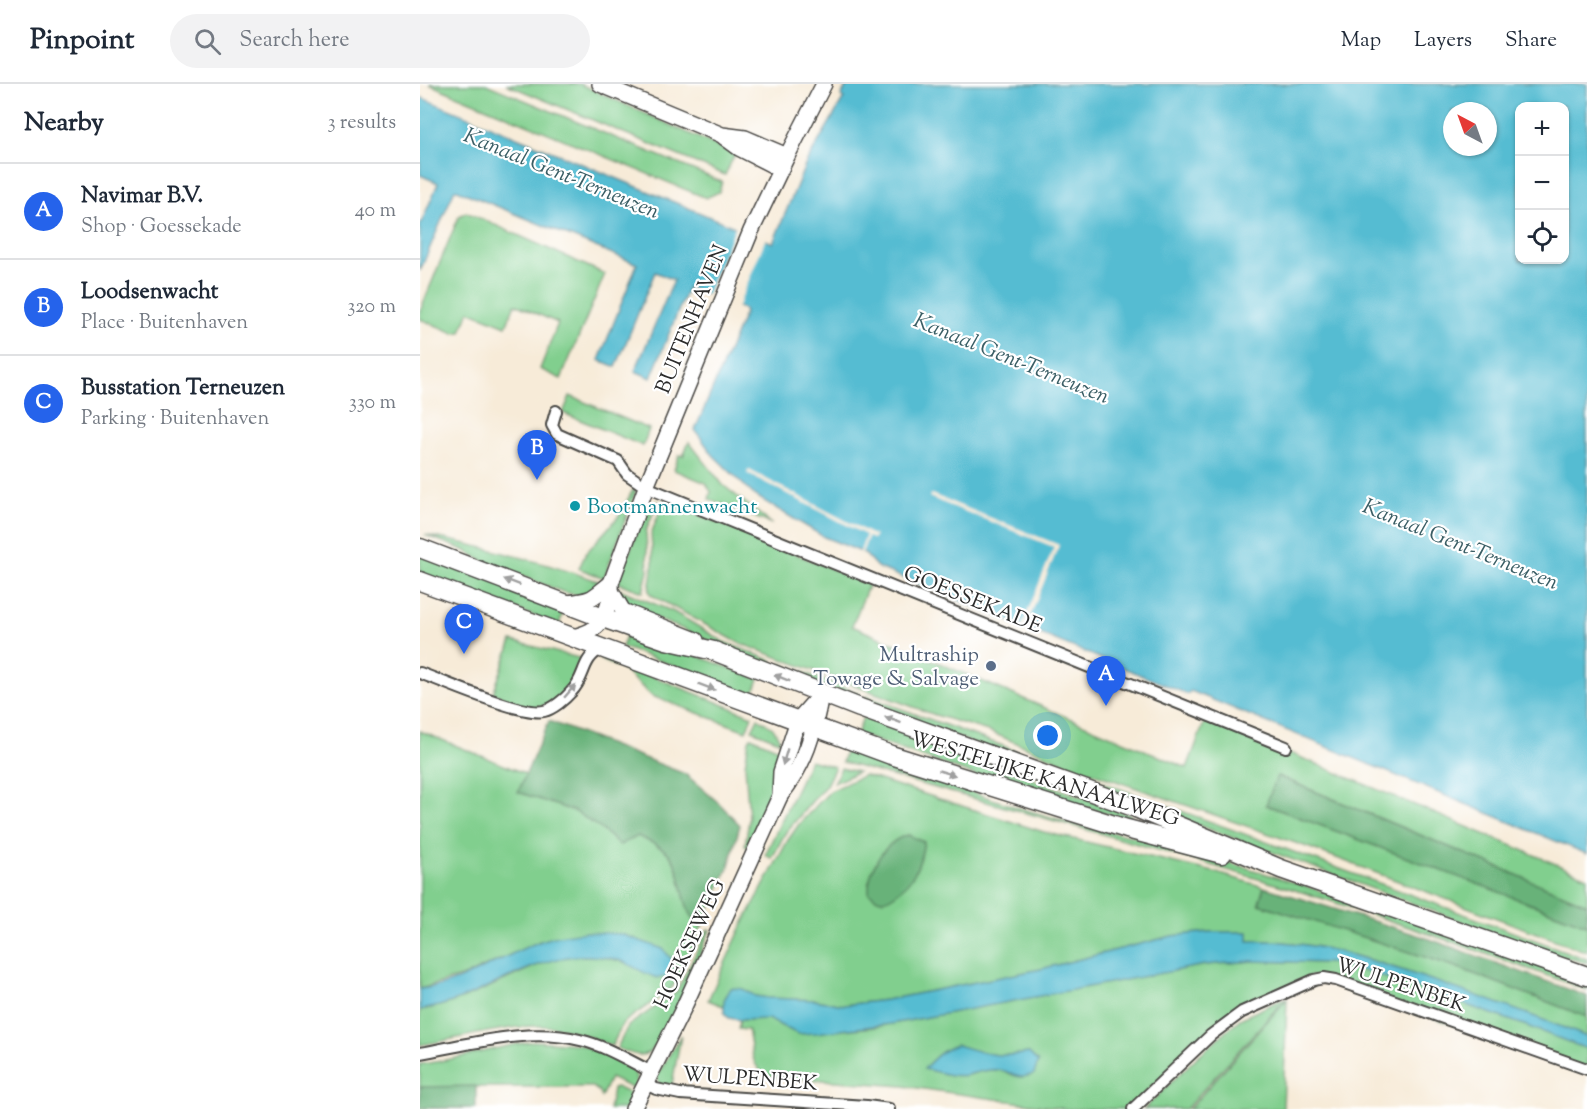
<!DOCTYPE html>
<meta charset="utf-8">
<style>
:root{--surface:#fff;--page:#f2f2f3;--text:#1f2937;--muted:#747a83;--line:#e0e1e3;--accent:#2563eb}
body{margin:0;font-family:"Sorts Mill Goudy",serif;background:var(--page);color:var(--text)}
.controls{position:absolute;right:18px;top:18px;display:grid;overflow:hidden;border-radius:12px;box-shadow:0 2px 4px #0004}
.controls button{width:54px;height:54px;display:grid;place-items:center;padding:0;border:0;border-bottom:2px solid var(--line);background:var(--surface);color:var(--text);font:30px sans-serif}
.compass{position:absolute;left:1023px;top:18px;width:54px;height:54px;border-radius:50%;background:var(--surface);box-shadow:0 2px 4px #0004;rotate:319deg}
.you{position:absolute;left:628px;top:652px;width:21px;height:21px;margin:-15px;border:4px solid #fff;border-radius:50%;background:#1a73e8;box-shadow:0 0 0 9px #1a73e833}
.badge{display:grid;place-items:center;width:39px;height:39px;border-radius:50%;background:var(--accent);color:#fff;font-size:20px;font-weight:700}
.pin{position:absolute;translate:-50% -50px;filter:drop-shadow(0 2px 3px #0008)}
.pin::after{content:'';position:absolute;top:32px;width:21px;height:18px;background:inherit;clip-path:polygon(0 0,100% 0,50% 100%)}
.list{margin:0;padding:0;list-style:none}
h2{display:flex;justify-content:space-between;align-items:center;height:78px;margin:0;padding:0 24px;font-size:26px}
h2 small{font-size:20px;font-weight:400;color:var(--muted)}
.list li{display:grid;grid-template-columns:39px 1fr auto;gap:18px;align-items:center;box-sizing:border-box;height:96px;padding:0 24px;border-top:2px solid var(--line)}
.list b{display:block;font-size:22px;white-space:nowrap}
.list p{margin:0;font-size:20px;white-space:nowrap;color:var(--muted)}
.list em{font-size:20px;font-style:normal;color:var(--muted)}
.icon{flex:none;width:33px;height:33px;fill:none;stroke:currentColor;stroke-width:2;stroke-linecap:round;stroke-linejoin:round}
.map{position:relative;flex:none;width:1167px;height:1025px;overflow:hidden}
header{display:flex;align-items:center;gap:36px;box-sizing:border-box;height:84px;padding:0 30px;background:var(--surface);border-bottom:2px solid var(--line)}
header strong{font-size:28px}
nav{display:flex;gap:33px;margin-inline-start:auto;font-size:21px}
.search{width:420px;height:54px;background:var(--page);display:flex;align-items:center;gap:15px;box-sizing:border-box;padding:0 21px;border-radius:33px;color:var(--muted);font-size:22px}
main{display:flex}
aside{flex:1;background:var(--surface)}
.map>svg:first-child{display:block}
.green{fill:#81cf8e;stroke:#567d5c;stroke-width:1.5;fill-rule:evenodd}
.forest{fill:#68b279;stroke:#4a6e52;stroke-width:1.5}
.water{fill:#55bcd2;stroke:#40747e;stroke-width:1.5;fill-rule:evenodd}
.pier{fill:#f7ebd8}
.lines{fill:none;stroke-linecap:round;stroke-linejoin:round}
.street-casing{stroke:#4a4845;stroke-width:14}
.secondary-casing{stroke:#4a4845;stroke-width:18}
.primary-casing{stroke:#4a4845;stroke-width:21}
.street{stroke:#fff;stroke-width:10}
.secondary{stroke:#fff;stroke-width:15}
.primary{stroke:#fff;stroke-width:18}
.oneway{fill:#a0a0a0}
.culture-dot{fill:#0f9aa8;stroke:#fff;stroke-width:2}
.service-dot{fill:#5c6f8a;stroke:#fff;stroke-width:2}
.labels{text-anchor:middle;stroke-width:4.5;stroke-linejoin:round;paint-order:stroke}
.street-label{font-size:21px;fill:#2b2b2b;stroke:#fff}
.culture-label{font-size:21px;fill:#0d838f;stroke:#fff;text-anchor:start}
.service-label{font-size:21px;fill:#4e5e75;stroke:#fff;text-anchor:end}
.water-label{font-size:22px;font-style:italic;fill:#3a5e65;stroke:#fff}
</style>
<header>
<strong>Pinpoint</strong>
<div class="search"><svg class="icon" aria-label="search" viewBox="0 0 24 24"><circle cx="10" cy="10" r="6"/><path d="M15 15l6 6"/></svg>Search here</div>
<nav><a>Map</a><a>Layers</a><a>Share</a></nav>
</header>
<main>
<aside>
<h2>Nearby<small>3 results</small></h2>
<ul class="list">
<li><span class="badge">A</span><div><b>Navimar B.V.</b><p>Shop · Goessekade</p></div><em>40 m</em></li>
<li><span class="badge">B</span><div><b>Loodsenwacht</b><p>Place · Buitenhaven</p></div><em>320 m</em></li>
<li><span class="badge">C</span><div><b>Busstation Terneuzen</b><p>Parking · Buitenhaven</p></div><em>330 m</em></li>
</ul>
</aside>
<div class="map">
<svg width="1167" height="1025" viewBox="0 0 1167 1025">
<rect width="100%" height="100%" fill="#fff"/>
<filter id="ink" filterUnits="userSpaceOnUse"><feTurbulence type="fractalNoise" baseFrequency=".0167" numOctaves="2"/><feDisplacementMap in="SourceGraphic" scale="12" xChannelSelector="R" yChannelSelector="G"/><feConvolveMatrix kernelMatrix="1 2 1 2 8 2 1 2 1" color-interpolation-filters="sRGB"/></filter>
<filter id="wash" filterUnits="userSpaceOnUse"><feTurbulence type="fractalNoise" baseFrequency=".008" numOctaves="4" result="noise"/><feDisplacementMap in="SourceGraphic" scale="24" xChannelSelector="R" yChannelSelector="G"/><feGaussianBlur stdDeviation="1.35" result="paint"/><feColorMatrix in="noise" values="0 0 0 0 0 0 0 0 0 0 0 0 0 0 0 0 0 1.4 0 .05"/><feComposite in="paint" operator="in"/></filter>
<g filter="url(#wash)">
<rect width="100%" height="100%" fill="#f7ebd8"/>
<g class="green">
<polygon points="9,0 66,0 302,98 299,108 286,114"/>
<polygon points="86,0 160,0 315,70 305,91"/>
<polygon points="46,128 185,190 141,295 120,285 138,239 95,220 86,242 49,227 41,248 34,249 0,235 0,227 39,132"/>
<polygon points="150,312 229,345 223,362 143,329"/>
<polygon points="269,358 303,401 352,440 289,415 291,408 286,399 254,386 259,371 263,372"/>
<polygon points="213,406 216,407 184,494 160,485 159,484 166,469 198,433"/>
<polygon points="244,416 449,500 432,542 767,684 786,634 1167,793 1167,820 858,692 846,721 1167,841 1167,868 890,764 644,679 568,647 515,631 319,559 231,511 229,507 233,478 231,450"/>
<polygon points="238,417 226,447 228,487 223,508 198,499 225,426"/>
<path d="M5,451C64,463 124,478 181,498L174,507L162,512L143,508L65,478L44,466Z"/>
<polygon points="0,470 145,523 139,541 0,490"/>
<polygon points="199,505 254,528 304,558 353,577 351,584 260,544 207,523 200,512"/>
<polygon points="208,546 339,595 333,611 202,563"/>
<polygon points="92,557 163,575 152,599 136,617 113,626 73,609"/>
<polygon points="186,574 332,632 326,647 232,612 202,585 179,575"/>
<polygon points="361,580 439,609 439,617 358,583"/>
<polygon points="446,612 1167,875 1167,879 1128,869 444,619"/>
<polygon points="443,633 711,731 710,736 565,695 437,650"/>
<polygon points="338,634 354,645 361,658 332,646"/>
<path d="M0,647L106,690L99,708L156,728L181,745L199,761L218,752C227,757 240,761 248,769C266,789 258,826 282,842L255,899L250,906L203,939L192,962C173,955 155,946 134,943C97,938 39,955 0,961V926C35,921 67,904 100,889C118,881 138,872 158,872C189,870 219,883 248,892L254,878L217,856L201,850L120,857L47,891L0,905Z"/>
<polygon points="331,653 361,666 346,721 327,763 325,762 329,735 325,681 329,656"/>
<path d="M426,666L596,723L658,741L740,758L821,782L1018,844L1167,898V906C1079,874 991,843 901,814C743,765 582,723 422,678Z"/>
<polygon points="390,676 415,683 406,701 366,748 352,774 345,771"/>
<polygon points="421,684 438,688 414,699"/>
<path d="M444,691L624,748L794,788L844,803L839,819L1036,883L1167,933V953C1113,931 1057,912 1002,893C945,873 888,855 827,857V848H789L752,852L621,885L466,916L424,921L394,916L348,914L335,912L323,905L306,912L303,922L288,916L322,842L368,756L379,740L410,707ZM489,751L488,798L471,812L448,799C458,778 464,757 489,751Z"/>
<path d="M288,845L290,846C281,868 245,961 228,969C218,974 207,968 197,964L208,942L256,908Z"/>
<path d="M832,877L910,879L928,882L974,896L1104,941L1167,965V986L891,892L856,906L815,930L707,1025H645L483,1002L348,992C329,983 333,964 328,946L318,945L320,936L348,935L378,950L455,943L751,887L785,881ZM537,961C567,970 577,974 609,969L618,978L611,991C592,996 590,986 575,986C564,985 557,989 547,991C535,994 517,987 505,985C513,974 523,965 537,961Z"/>
<polygon points="867,913 766,1025 724,1025 778,972 820,935"/>
<polygon points="867,915 863,1025 769,1025"/>
<polygon points="261,951 251,1006 240,1001 236,993"/>
<path d="M115,957L158,960L183,969L211,985L216,991V1006L190,994L181,1013L179,1007L172,1003H0V980C39,976 76,962 115,957Z"/>
<polygon points="196,1003 213,1011 206,1025 189,1025 193,1005"/>
</g>
<g class="forest">
<path d="M129,637L265,690L299,719L320,741L309,782L282,842C257,825 267,789 248,769C240,761 227,757 218,752L199,761L181,745L156,728L98,708Z"/>
<polygon points="857,692 1167,820 1167,841 846,721"/>
<path d="M488,751L504,758C502,769 500,780 494,790C489,799 473,815 462,816C457,816 453,812 449,809C447,785 465,757 488,751Z"/>
<polygon points="844,803 1004,853 1167,912 1167,933 1036,883 839,820"/>
<polygon points="56,1002 56,1024 0,1024 0,1003"/>
</g>
<g class="water">
<path d="M428,0H1167V770L771,607L767,610L457,483L444,469L404,453L334,411L293,371L275,346L325,228L323,225L268,203L231,294L215,287L254,196L235,188L196,283L179,276L217,180L35,105L0,187V142L18,99L0,91V13L353,159L386,79L424,14L421,12ZM1100,22H1144V176H1100ZM1032,27H1068V63H1032Z"/>
<path d="M166,848L201,850L243,865L254,878L248,892C245,892 242,894 239,894C229,893 212,881 201,877C188,873 169,871 156,872C102,877 55,918 0,926V905C43,901 81,872 121,857C135,851 151,850 166,848Z"/>
<path d="M789,848H828V857C889,855 945,874 1002,893C1058,912 1113,931 1167,953V965L1104,941L974,896L928,882L910,879L832,877L785,881L471,940L395,949L378,950L348,935L320,936L309,934L304,929V916L311,904L323,905L335,912L348,914L394,916L424,921L466,916L621,885L752,852Z"/>
<path d="M537,961C567,970 577,974 609,969L618,978L614,990C592,998 595,987 579,986C564,985 559,988 546,991C534,994 516,987 504,985C514,974 523,965 537,961Z"/>
</g>
<g class="pier">
<polygon points="316,141 346,154 317,225 286,212"/>
<polygon points="329,386 455,452 453,455 448,453 441,471 439,471 446,451 327,389"/>
<polygon points="511,410 639,461 605,545 601,544 634,463 509,413"/>
</g>
</g>
<g filter="url(#ink)">
<g class="lines">
<defs>
<g id="street">
<polyline points="136,327 132,341 137,350 198,377 207,390 226,403 866,663"/>
<path d="M0,589C25,598 102,632 124,627C133,625 145,615 151,608C167,592 160,576 182,564"/>
<path d="M0,969C51,960 109,943 160,956C186,962 209,977 232,988"/>
<polyline points="226,1000 236,1005 260,1010 447,1022 469,1025"/>
<polyline points="713,1025 791,951 822,928 894,896 904,894 916,896 1167,985"/>
</g>
<g id="secondary">
<polyline points="180,0 302,51 325,54 367,72"/>
<polyline points="304,53 319,64 360,85"/>
<polyline points="191,507 203,527 276,556"/>
<path d="M147,519C174,516 171,515 191,499"/>
<path d="M154,553C160,551 168,549 173,545C186,537 192,513 191,499L226,403L331,147L367,72L404,0"/>
<polyline points="360,712 361,688 378,636 401,610"/>
<path d="M213,1025L263,925L360,712C385,680 394,650 401,610"/>
</g>
<g id="primary">
<polyline points="0,464 183,534 246,556 294,567 440,624 716,724 861,785 1167,892"/>
<polyline points="0,497 471,671 707,745 802,770"/>
</g>
</defs>
<use href="#street" class="street-casing"/>
<use href="#secondary" class="secondary-casing"/>
<use href="#primary" class="primary-casing"/>
<use href="#street" class="street"/>
<use href="#secondary" class="secondary"/>
<use href="#primary" class="primary"/>
</g>
<defs><path id="oneway-solid" d="M-6-.8H1V-3.2L6.5 0L1 3.2V.8H-6Z" transform="scale(1.5)"/></defs>
<g class="oneway">
<use href="#oneway-solid" transform="translate(92 498) rotate(-159)"/>
<use href="#oneway-solid" transform="translate(362 594) rotate(-158)"/>
<use href="#oneway-solid" transform="translate(287 603) rotate(20)"/>
<use href="#oneway-solid" transform="translate(150 607) rotate(-49)"/>
<use href="#oneway-solid" transform="translate(473 636) rotate(-160)"/>
<use href="#oneway-solid" transform="translate(365 673) rotate(106)"/>
<use href="#oneway-solid" transform="translate(527 689) rotate(17)"/>
</g>
</g>
<circle class="culture-dot" cx="155" cy="422" r="6"/>
<circle class="service-dot" cx="571" cy="582" r="6"/>
<g class="labels">
<g class="street-label">
<text transform="translate(271 235) rotate(-68)" y="7">BUITENHAVEN</text>
<text transform="translate(553 515) rotate(22)" y="7">GOESSEKADE</text>
<text transform="translate(625 694) rotate(17)" y="7">WESTELIJKE KANAALWEG</text>
<text transform="translate(269 860) rotate(-65)" y="7">HOEKSEWEG</text>
<text transform="translate(981 900) rotate(18)" y="7">WULPENBEK</text>
<text transform="translate(330 994) rotate(4)" y="7">WULPENBEK</text>
</g>
<g class="culture-label">
<text x="167" y="429">Bootmannenwacht</text>
</g>
<g class="service-label">
<text x="559" y="577">Multraship<tspan x="559" dy="24">Towage &amp; Salvage</tspan></text>
</g>
<g class="water-label">
<text transform="translate(142 88) rotate(22)" y="8">Kanaal Gent-Terneuzen</text>
<text transform="translate(592 273) rotate(22)" y="8">Kanaal Gent-Terneuzen</text>
<text transform="translate(1041 459) rotate(22)" y="8">Kanaal Gent-Terneuzen</text>
</g>
</g>
</svg>
<div class="controls">
<button>+</button>
<button>−</button>
<button><svg class="icon" aria-label="locate" viewBox="0 0 24 24"><circle cx="12" cy="12" r="6"/><path d="M12 2v4M12 18v4M2 12h4M18 12h4"/></svg></button>
</div>
<svg class="compass" viewBox="-18 -18 36 36"><path d="M0-13l5 13h-10z" fill="#e53935"/><path d="M0 13l5-13h-10z" fill="#747a83"/></svg>
<div class="you"></div>
<div class="pin badge" style="left:686px;top:622px">A</div>
<div class="pin badge" style="left:117px;top:396px">B</div>
<div class="pin badge" style="left:44px;top:570px">C</div>
</div>
</main>
